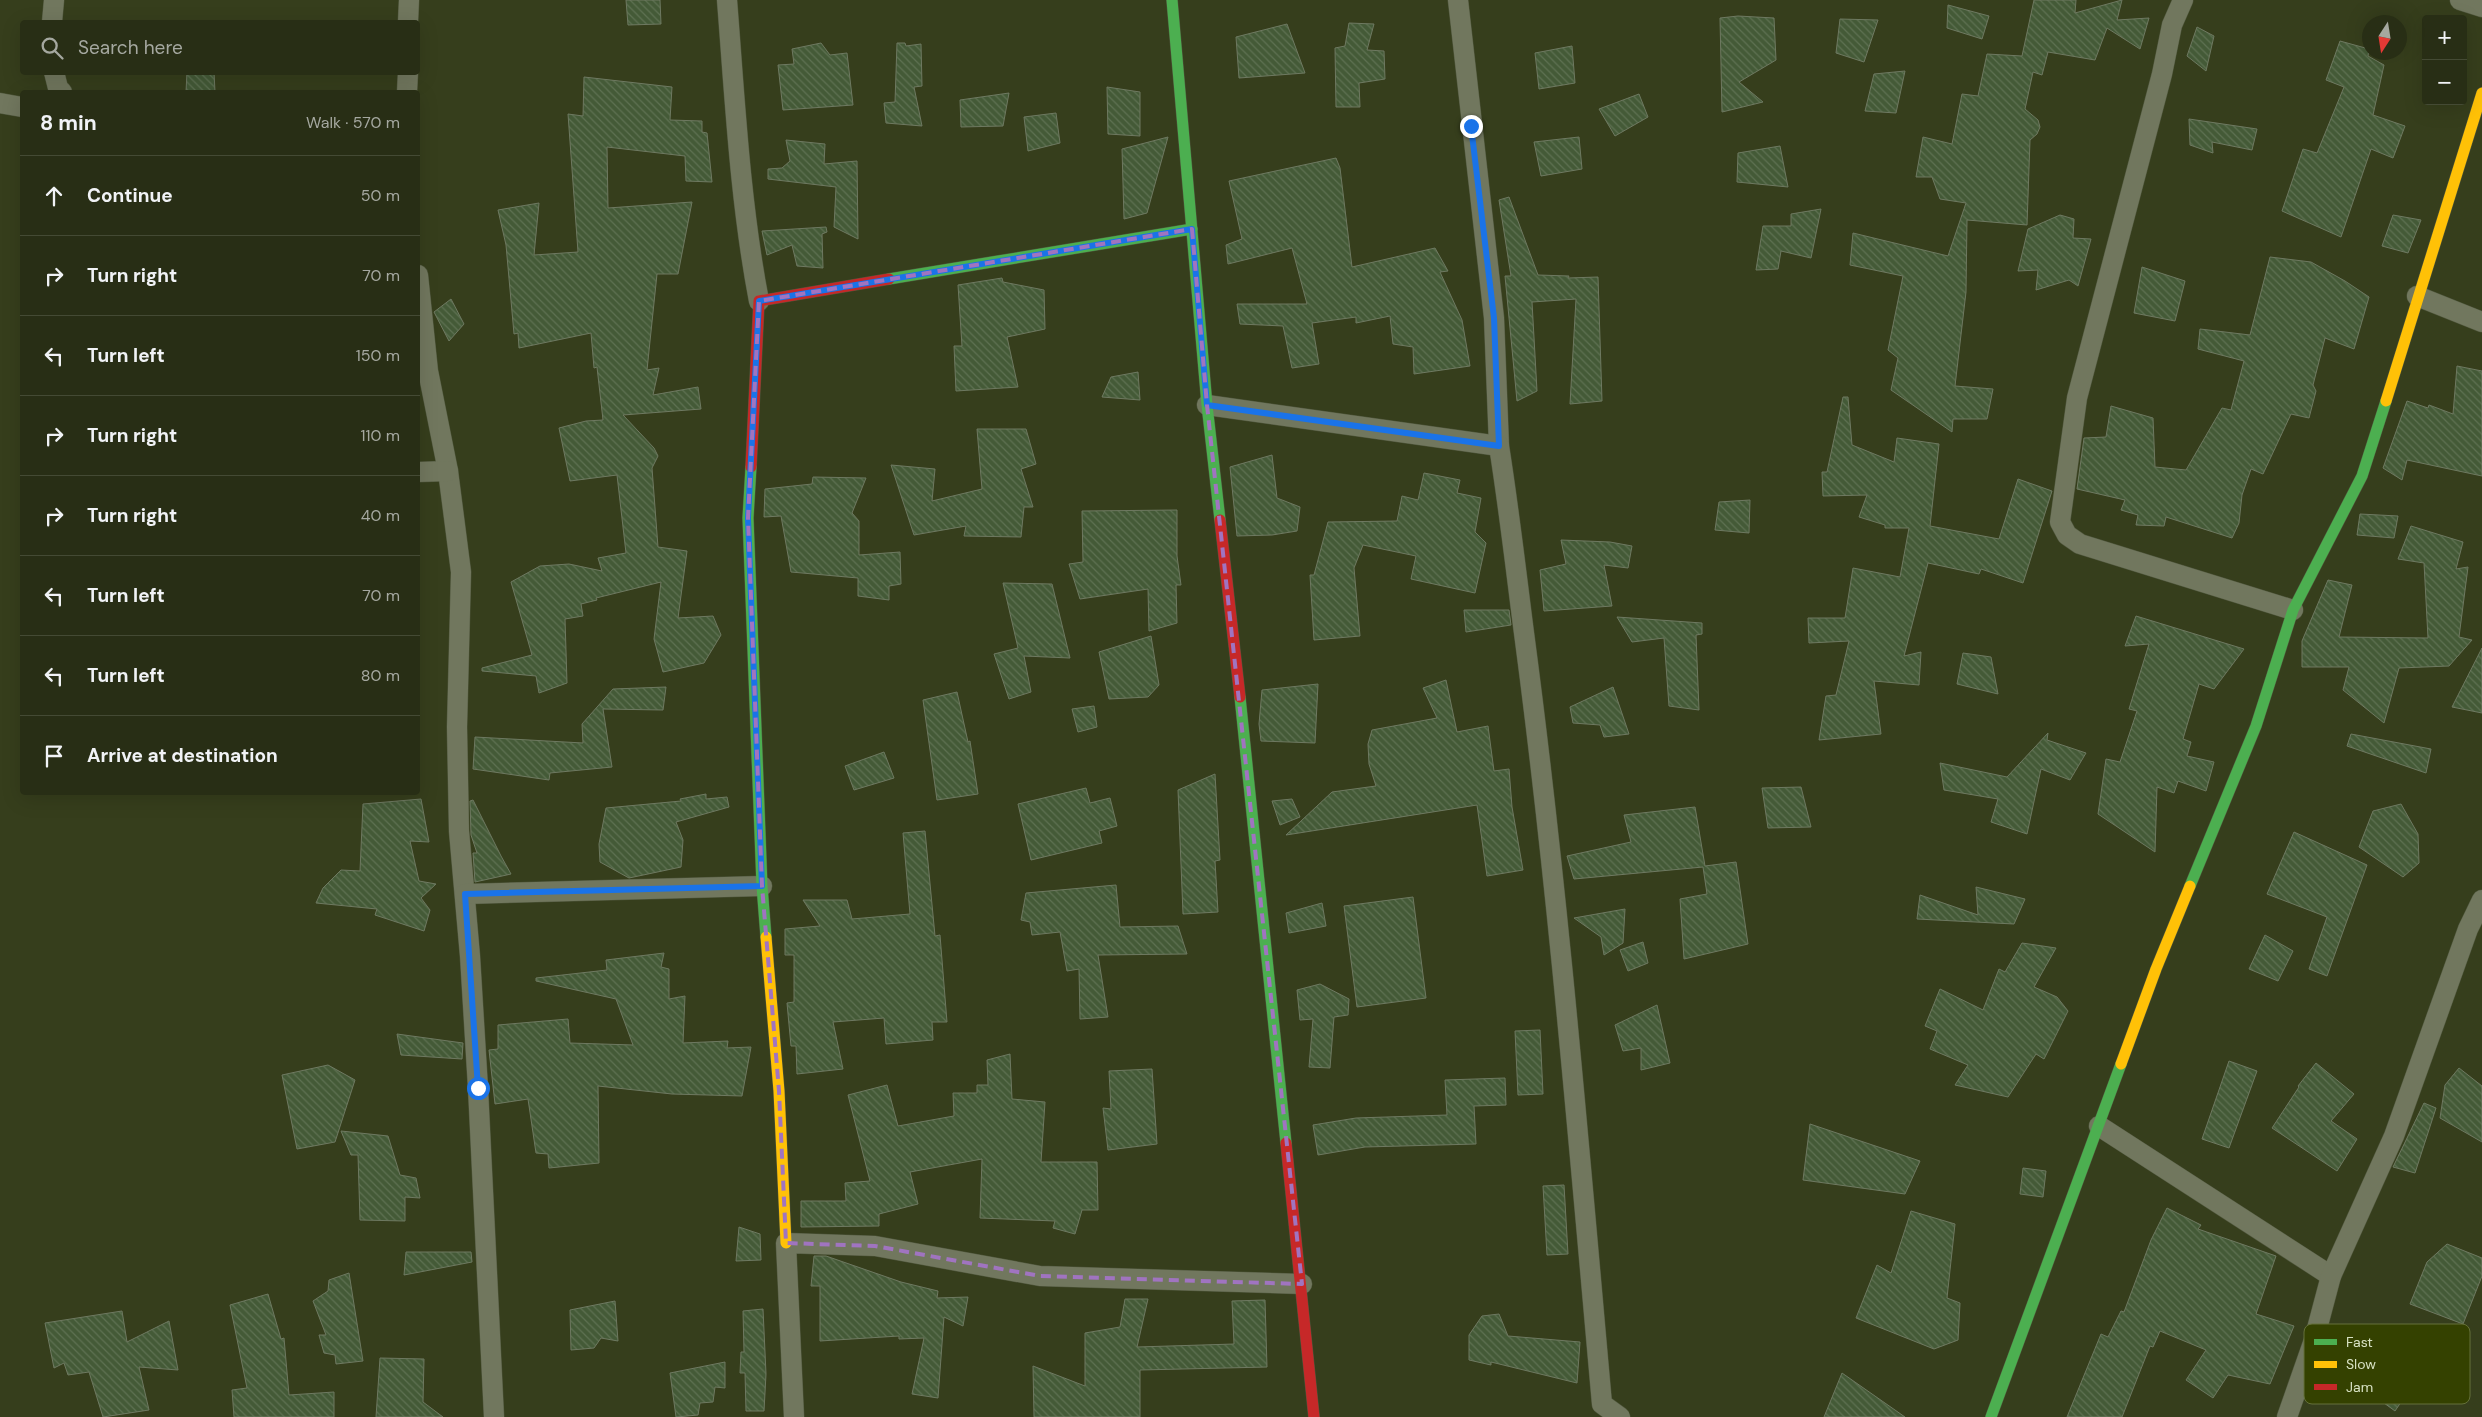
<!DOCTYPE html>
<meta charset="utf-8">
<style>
:root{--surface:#282e15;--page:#30361e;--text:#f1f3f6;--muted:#a5a8a0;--line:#444a34}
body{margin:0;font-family:"DM Sans",sans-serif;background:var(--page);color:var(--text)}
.controls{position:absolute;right:15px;top:15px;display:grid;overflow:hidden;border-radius:5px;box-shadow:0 5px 20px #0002}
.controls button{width:45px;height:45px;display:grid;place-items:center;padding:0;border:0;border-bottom:1px solid var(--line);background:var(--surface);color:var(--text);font:25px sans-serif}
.compass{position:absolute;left:2362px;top:15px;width:45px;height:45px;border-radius:50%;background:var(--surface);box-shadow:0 5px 20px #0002;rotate:192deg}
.stop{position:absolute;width:15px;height:15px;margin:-11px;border:4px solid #1a73e8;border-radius:50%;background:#fff}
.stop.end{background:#1a73e8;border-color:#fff;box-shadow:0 1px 5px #0008}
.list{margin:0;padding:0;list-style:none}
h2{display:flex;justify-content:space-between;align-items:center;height:65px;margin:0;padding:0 20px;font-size:21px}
h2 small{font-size:16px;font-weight:400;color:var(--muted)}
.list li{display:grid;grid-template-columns:32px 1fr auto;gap:15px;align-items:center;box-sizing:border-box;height:80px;padding:0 20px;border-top:1px solid var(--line)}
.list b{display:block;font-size:19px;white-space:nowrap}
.list em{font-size:16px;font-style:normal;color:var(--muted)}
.icon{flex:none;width:28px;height:28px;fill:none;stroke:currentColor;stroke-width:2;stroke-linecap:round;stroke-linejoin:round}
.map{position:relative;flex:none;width:2482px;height:1417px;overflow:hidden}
.search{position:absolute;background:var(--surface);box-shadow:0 5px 20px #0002;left:20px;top:20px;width:400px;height:55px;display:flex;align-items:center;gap:12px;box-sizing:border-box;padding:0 18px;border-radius:5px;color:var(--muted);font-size:19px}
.panel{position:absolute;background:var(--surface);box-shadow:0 5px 20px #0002;left:20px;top:90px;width:400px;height:705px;border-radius:5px}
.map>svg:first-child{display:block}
.building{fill:url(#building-back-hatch);stroke:#6e7961}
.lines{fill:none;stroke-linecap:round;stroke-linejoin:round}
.street-casing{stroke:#4f563c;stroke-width:21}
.fast-casing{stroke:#4f563c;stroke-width:12}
.slow-casing{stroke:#4f563c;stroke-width:12}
.jam-casing{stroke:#4f563c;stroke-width:12}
.street{stroke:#71775e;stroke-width:20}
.fast{stroke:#4caf50;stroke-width:11}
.slow{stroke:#ffc107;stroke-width:11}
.jam{stroke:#c62828;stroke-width:11}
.route{stroke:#1a73e8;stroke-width:6}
.marked{fill:none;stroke:#a074c0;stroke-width:4;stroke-dasharray:10 6;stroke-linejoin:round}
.key{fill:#344100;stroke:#65713a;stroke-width:1}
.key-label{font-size:14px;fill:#d7e1c2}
</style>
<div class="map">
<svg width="2482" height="1417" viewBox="0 0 2482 1417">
<defs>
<pattern id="building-back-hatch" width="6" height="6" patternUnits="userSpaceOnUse" patternTransform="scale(1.25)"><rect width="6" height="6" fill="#445a37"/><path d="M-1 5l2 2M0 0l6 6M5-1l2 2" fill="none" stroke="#5e7152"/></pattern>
</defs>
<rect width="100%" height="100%" fill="#363e1c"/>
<g class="building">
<polygon points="626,0 660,0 661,24 628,25"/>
<polygon points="2034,0 2076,0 2075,13 2122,0 2117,20 2149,18 2140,49 2107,28 2095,60 2048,52 2042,75 2033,72 2025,109 2038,120 2040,127 2037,134 2030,140 2027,225 1967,220 1966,292 1955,386 1993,389 1987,419 1953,419 1952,432 1891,390 1898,358 1888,350 1903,276 1850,265 1853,233 1948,256 1966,203 1940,199 1932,177 1916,177 1923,137 1952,144 1962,94 1978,96 1987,54 2022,56"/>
<polygon points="1948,5 1989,16 1982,39 1947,28"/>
<polygon points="1738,16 1774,18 1776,60 1739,82 1763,102 1722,112 1720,18"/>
<polygon points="1840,19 1878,20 1864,62 1836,53"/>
<polygon points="1349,23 1374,24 1367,50 1384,51 1385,79 1359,83 1360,107 1336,107 1335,48 1345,46"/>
<polygon points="1287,24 1305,73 1239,78 1236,37"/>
<polygon points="2197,27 2214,36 2206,71 2187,56"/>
<polygon points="2340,41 2369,49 2368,56 2384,65 2373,115 2405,126 2393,158 2371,149 2341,237 2282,211 2303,149 2317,153 2344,87 2326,80"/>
<polygon points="821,43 830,55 847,53 853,105 783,110 778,65 794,64 792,49"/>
<polygon points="897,43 905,43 906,46 921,44 922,86 914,87 922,126 886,123 884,103 895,102"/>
<polygon points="1572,46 1575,83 1539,89 1535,53"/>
<polygon points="1905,71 1896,113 1865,111 1874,74"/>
<polygon points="187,72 214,72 215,92 186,92"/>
<polygon points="584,77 672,87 670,120 702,121 702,132 707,133 712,182 686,181 685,156 607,147 608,208 692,202 678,274 657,274 647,370 659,368 653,395 698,387 701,409 623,415 654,448 658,456 652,468 658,547 687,551 678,618 713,616 721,635 704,663 663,672 654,639 661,582 596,598 597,600 581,604 583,616 565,619 567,683 539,693 536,676 482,671 482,668 532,655 511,582 540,566 569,564 602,571 598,558 626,553 617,475 570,481 559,428 586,421 603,420 597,367 594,368 591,333 519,348 518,333 514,334 506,245 498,210 539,203 534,255 578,252 568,114 583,116"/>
<polygon points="1107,87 1140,92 1140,136 1108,134"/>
<polygon points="1009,93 1003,126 961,127 960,100"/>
<polygon points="1639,94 1648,117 1615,136 1599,109"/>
<polygon points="1056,113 1060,143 1028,151 1024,117"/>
<polygon points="2189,119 2257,129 2252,150 2212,142 2213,153 2190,145"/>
<polygon points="1168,137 1147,213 1124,219 1122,149"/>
<polygon points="1579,137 1582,169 1541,176 1534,142"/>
<polygon points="786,140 825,144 824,164 857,161 858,239 834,227 836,187 768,179 768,169 782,168 790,161"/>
<polygon points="1780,146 1788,187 1737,182 1738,153"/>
<polygon points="1336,158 1340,168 1352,267 1435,248 1448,271 1440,272 1462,320 1470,366 1414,374 1413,347 1393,344 1390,316 1356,323 1356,317 1312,323 1319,364 1292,368 1283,326 1240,324 1237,304 1307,304 1292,248 1228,264 1226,245 1242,239 1229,181"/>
<polygon points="1509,197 1538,275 1569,276 1568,278 1598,277 1602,401 1570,404 1576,299 1532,302 1537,391 1517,401 1505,276 1511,276 1499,200"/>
<polygon points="1821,209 1811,258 1781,251 1778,269 1756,270 1763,226 1791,226 1791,214"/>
<polygon points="2060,215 2074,219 2073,238 2091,239 2078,286 2069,280 2036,290 2038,270 2018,271 2028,229"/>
<polygon points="2393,215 2421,220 2408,253 2382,246"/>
<polygon points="826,227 827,232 822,234 823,268 797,266 792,245 767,255 762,231"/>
<polygon points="2270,257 2311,262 2345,281 2369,297 2354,349 2325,338 2313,385 2316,391 2309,418 2291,414 2263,474 2251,469 2242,495 2239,523 2232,538 2166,517 2164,526 2136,525 2138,515 2121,510 2125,500 2077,489 2084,438 2106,437 2111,406 2153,418 2155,467 2186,470 2222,408 2231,410 2244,361 2198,349 2200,329 2250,335"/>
<polygon points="2142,267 2185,281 2175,321 2134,313"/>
<polygon points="1002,278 1003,282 1044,290 1045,329 1007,337 1018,387 956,391 954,346 962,346 958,285"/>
<polygon points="451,299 464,324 449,341 434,312"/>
<polygon points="2457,366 2482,371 2482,476 2407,460 2402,480 2383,468 2407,401 2428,408 2429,405 2453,414"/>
<polygon points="1138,372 1140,400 1102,397 1111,377"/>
<polygon points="1843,397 1848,397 1852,445 1894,462 1897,438 1939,444 1930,526 1999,539 2018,479 2052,491 2023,583 1981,569 1979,574 1928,563 1904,656 1921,652 1919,685 1874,681 1881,734 1819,740 1826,696 1836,695 1849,641 1809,643 1808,618 1845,618 1853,568 1900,577 1909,528 1885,528 1885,525 1859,517 1867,495 1823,496 1822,472 1827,472"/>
<polygon points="977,429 1026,429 1036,464 1021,469 1033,507 1024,507 1021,537 964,536 966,526 914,535 891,465 935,469 932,501 982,489"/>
<polygon points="1272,455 1277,498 1300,507 1297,531 1272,535 1237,536 1230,467"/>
<polygon points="1424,473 1460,480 1457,493 1481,498 1475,532 1486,543 1475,593 1411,579 1416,556 1363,545 1354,568 1360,636 1314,640 1310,575 1314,575 1328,522 1397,521 1402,496 1418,500"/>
<polygon points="813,477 866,478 852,513 859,521 859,555 900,552 901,584 889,586 889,600 858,596 858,578 791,572 781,516 764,517 765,489 812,484"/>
<polygon points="1750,500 1749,533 1715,530 1719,502"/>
<polygon points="1177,510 1177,556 1181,585 1176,585 1177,623 1149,631 1148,589 1080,599 1069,564 1083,562 1082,511"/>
<polygon points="2360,514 2398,516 2394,538 2357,535"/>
<polygon points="2411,526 2463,542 2456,569 2468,567 2459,637 2472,640 2449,666 2399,668 2384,723 2343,690 2349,667 2302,667 2302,641 2328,580 2352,585 2339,637 2428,638 2424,563 2398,559"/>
<polygon points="1561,540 1610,542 1632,546 1628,568 1604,565 1612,606 1544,611 1540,570 1566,564"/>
<polygon points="1003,583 1052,584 1070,658 1024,656 1031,692 1009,699 994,654 1018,648"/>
<polygon points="1464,610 1509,610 1511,625 1466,632"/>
<polygon points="2136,616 2244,649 2214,689 2199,684 2183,739 2191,742 2187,756 2214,762 2206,791 2178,781 2174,793 2157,787 2155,852 2098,814 2106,759 2120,762 2137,711 2129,709 2149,644 2125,646"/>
<polygon points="1617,617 1702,623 1702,634 1696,635 1699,710 1669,706 1664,638 1632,642"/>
<polygon points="1151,636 1159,685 1148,697 1109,699 1099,652"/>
<polygon points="2482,648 2482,713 2452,707"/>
<polygon points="1963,653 1991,657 1998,694 1957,684"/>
<polygon points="1446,680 1457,732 1488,726 1494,771 1509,769 1512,807 1523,870 1487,876 1477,805 1286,835 1332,792 1376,786 1369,764 1368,744 1372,730 1437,718 1423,688"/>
<polygon points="1318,684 1315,743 1261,741 1259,724 1262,690"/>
<polygon points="666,687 663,710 603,709 612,767 550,773 549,780 473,769 475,737 583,743 582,724 613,689"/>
<polygon points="1613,687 1629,734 1604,737 1600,725 1573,723 1570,707"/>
<polygon points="957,692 968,742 970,741 978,794 937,800 923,700"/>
<polygon points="1094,706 1097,727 1078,732 1072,709"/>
<polygon points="2048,733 2047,740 2086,753 2070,780 2041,769 2027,834 1991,822 1998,799 1944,790 1940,763 2007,777"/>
<polygon points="2351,734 2431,749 2426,773 2347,746"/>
<polygon points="884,752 894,778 854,790 845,766"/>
<polygon points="1215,774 1220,860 1215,861 1218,912 1183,914 1178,790"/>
<polygon points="1801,787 1811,827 1768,828 1762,788"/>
<polygon points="1086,788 1090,803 1110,798 1117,826 1099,831 1102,843 1031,860 1018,804"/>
<polygon points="706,794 706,799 727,797 729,807 676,822 683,840 681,867 629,878 600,862 599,844 606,808 681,801 680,799"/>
<polygon points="421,799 429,842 410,841 419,881 436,884 421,898 430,910 424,931 375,915 377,909 316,903 323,888 341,870 360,871 363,804"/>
<polygon points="1292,799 1300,817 1280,825 1272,801"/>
<polygon points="473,800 501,856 511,874 475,882 473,853 477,853 471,835 470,801"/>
<polygon points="2401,804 2418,834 2419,863 2403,877 2359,847 2373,811"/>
<polygon points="1695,807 1705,866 1736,862 1748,944 1684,959 1680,899 1707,894 1703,867 1574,879 1567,856 1631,842 1624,815"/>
<polygon points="925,831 935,936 940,935 947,1022 932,1022 933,1040 886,1044 884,1018 833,1022 843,1069 797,1074 796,1046 791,1046 787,1003 794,1002 794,955 785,955 785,929 820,926 803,900 847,900 852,919 910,914 903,833"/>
<polygon points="2294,832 2367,865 2327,976 2309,969 2327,917 2267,894"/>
<polygon points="1116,885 1120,927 1178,926 1187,954 1098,955 1108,1017 1080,1019 1079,969 1067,971 1060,932 1032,935 1030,922 1021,920 1026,893"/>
<polygon points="1976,887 2025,899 2014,924 1917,919 1920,895 1978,915"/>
<polygon points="1413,897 1426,998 1357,1007 1344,906"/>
<polygon points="1322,903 1326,926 1289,933 1286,913"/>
<polygon points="1625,909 1623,943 1604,955 1601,937 1574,918"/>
<polygon points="2265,935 2293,951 2278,981 2249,969"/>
<polygon points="1643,942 1648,963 1628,971 1620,950"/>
<polygon points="2022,943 2056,948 2034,987 2057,997 2068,1011 2044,1059 2036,1054 2008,1097 1955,1085 1968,1065 1930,1049 1937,1031 1925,1026 1940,989 1983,1010 1999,969 2005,972"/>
<polygon points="664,953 661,967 669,969 669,999 685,996 683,1043 728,1041 727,1048 751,1047 742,1096 672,1094 598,1086 599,1163 549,1168 548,1154 536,1153 528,1099 495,1104 489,1050 498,1049 498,1025 568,1019 570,1043 633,1045 616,999 536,981 536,978 607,970 606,960"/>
<polygon points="1320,984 1349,999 1348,1015 1334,1017 1330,1068 1309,1067 1313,1019 1300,1020 1297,990"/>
<polygon points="1657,1005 1670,1063 1641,1070 1641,1048 1623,1051 1615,1025"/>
<polygon points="1540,1030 1543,1094 1518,1095 1515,1031"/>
<polygon points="397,1034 463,1043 462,1059 401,1055"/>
<polygon points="1010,1054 1012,1099 1045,1102 1041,1162 1097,1162 1098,1210 1082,1210 1075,1234 1053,1228 1055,1221 980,1218 982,1159 910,1172 918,1204 879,1214 879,1226 801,1227 801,1201 846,1201 845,1183 870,1181 848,1095 887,1085 898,1126 954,1116 953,1093 977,1093 977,1085 988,1085 987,1060"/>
<polygon points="2229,1061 2257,1071 2229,1148 2202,1139"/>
<polygon points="2316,1063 2354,1094 2331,1121 2357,1139 2337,1171 2272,1128 2299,1087 2298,1086"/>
<polygon points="328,1065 355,1080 335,1142 297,1149 282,1075"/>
<polygon points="2459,1068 2482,1086 2482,1142 2440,1118 2445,1085"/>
<polygon points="1152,1069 1157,1144 1108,1150 1103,1108 1111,1109 1109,1071"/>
<polygon points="1505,1078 1506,1105 1474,1106 1476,1144 1365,1147 1318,1155 1313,1125 1356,1118 1447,1115 1445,1080"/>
<polygon points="2424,1103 2436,1108 2415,1173 2393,1167"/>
<polygon points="1810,1124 1920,1161 1905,1194 1803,1180"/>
<polygon points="341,1131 388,1136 400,1175 416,1178 420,1198 405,1197 405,1221 360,1220 358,1155 351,1155"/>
<polygon points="2023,1168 2046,1171 2043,1197 2020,1194"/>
<polygon points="1564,1185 1568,1254 1547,1255 1543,1186"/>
<polygon points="2167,1208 2201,1225 2198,1229 2276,1256 2256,1314 2294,1326 2270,1384 2228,1375 2213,1398 2186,1380 2206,1350 2160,1331 2153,1347 2150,1346 2122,1417 2067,1417 2101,1334 2108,1337 2121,1311 2124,1312 2151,1240"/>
<polygon points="1911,1211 1955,1224 1947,1298 1960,1303 1958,1340 1934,1349 1856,1318 1877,1265 1891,1273"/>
<polygon points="739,1227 760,1234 761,1260 736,1261"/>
<polygon points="2447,1244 2482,1258 2482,1276 2463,1324 2410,1304 2427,1262"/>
<polygon points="406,1252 471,1252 472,1262 404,1275"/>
<polygon points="814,1256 826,1256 901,1282 938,1291 937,1298 968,1297 963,1326 944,1317 938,1398 912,1394 924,1338 899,1339 899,1336 820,1341 820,1286 811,1286"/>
<polygon points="349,1273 363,1361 336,1364 335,1355 324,1353 319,1335 326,1335 313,1301 328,1291 329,1280"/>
<polygon points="268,1294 281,1339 284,1338 289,1395 334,1392 334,1417 234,1417 232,1390 247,1388 230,1305"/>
<polygon points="1125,1299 1148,1299 1137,1347 1234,1344 1232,1301 1265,1300 1267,1367 1140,1370 1140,1417 1034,1417 1033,1366 1085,1386 1085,1333 1120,1327"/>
<polygon points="615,1301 618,1341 601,1338 594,1348 571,1350 570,1310"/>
<polygon points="763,1309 766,1374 764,1411 746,1411 745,1373 740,1373 741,1352 744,1352 743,1311"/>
<polygon points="122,1311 127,1342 169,1321 178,1370 139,1367 149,1410 103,1417 89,1372 68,1375 64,1363 54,1368 45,1323"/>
<polygon points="1499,1314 1508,1336 1580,1342 1577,1383 1491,1362 1491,1365 1469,1360 1469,1335 1482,1316"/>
<polygon points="2383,1338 2392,1338 2428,1362 2395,1411 2358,1384"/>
<polygon points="380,1358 424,1359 423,1402 443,1417 376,1417"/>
<polygon points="725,1362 725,1388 715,1387 713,1402 700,1403 698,1415 676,1417 670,1373"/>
<polygon points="1842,1373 1905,1417 1824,1417"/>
</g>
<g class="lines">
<defs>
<g id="street">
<path d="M727,0C735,101 740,202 759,301"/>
<polyline points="1458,0 1494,318 1499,446"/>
<polyline points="2183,0 2172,25 2162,74 2077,398 2060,522 2067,535 2080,544 2293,610"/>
<polyline points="2460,0 2482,7"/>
<polyline points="52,22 54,0"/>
<polyline points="408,22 409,0"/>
<polyline points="54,72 58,88 62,92"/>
<polyline points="407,92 408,72"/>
<polyline points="0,103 22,107"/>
<polyline points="418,275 428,371 448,471 461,572 457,727 459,831 470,956 478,1088 494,1417"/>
<polyline points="2417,296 2482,322"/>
<path d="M1207,405L1499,446C1509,509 1516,571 1524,633C1558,889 1579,1147 1602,1404L1620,1417"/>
<polyline points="418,472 448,471"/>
<polyline points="465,894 762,886"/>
<polyline points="2099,1126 2331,1276"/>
<polyline points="794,1417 786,1243 875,1246 1040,1276 1302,1284"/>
<polyline points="2287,1417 2314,1340 2331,1276 2394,1136 2468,929 2482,900"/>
</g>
<g id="fast">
<polyline points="1172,0 1207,405 1220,520"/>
<polyline points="889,279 1192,229"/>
<polyline points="751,467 748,518 762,886 766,937"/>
<polyline points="1240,697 1286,1143"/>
<polyline points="2190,886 2256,726 2293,610 2362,476 2386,401"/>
<polyline points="1991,1417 2121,1064"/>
</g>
<g id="slow">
<polyline points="2386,401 2482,93"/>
<polyline points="766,937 779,1091 786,1243"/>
<polyline points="2121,1064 2156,969 2190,886"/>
</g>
<g id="jam">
<polyline points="751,467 759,301 889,279"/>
<polyline points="1220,520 1240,697"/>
<polyline points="1286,1143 1314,1417"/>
</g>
</defs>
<use href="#street" class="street-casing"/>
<use href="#fast" class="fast-casing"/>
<use href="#slow" class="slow-casing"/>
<use href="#jam" class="jam-casing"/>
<use href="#street" class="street"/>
<use href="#fast" class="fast"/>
<use href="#slow" class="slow"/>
<use href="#jam" class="jam"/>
</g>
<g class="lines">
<polyline class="route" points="478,1088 465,894 762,886 748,518 759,301 1192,229 1207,405 1499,446 1494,318 1471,126"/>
</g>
<path class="marked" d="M1192,229L1207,405L1302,1284L1040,1276L875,1246L786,1243L779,1091L762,886L748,518L759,301Z"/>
<rect x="2304" y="1324" width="166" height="80" rx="8" class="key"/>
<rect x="2314" y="1339" width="23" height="6" fill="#4caf50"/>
<rect x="2314" y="1361" width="23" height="7" fill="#ffc107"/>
<rect x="2314" y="1384" width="23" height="6" fill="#c62828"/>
<g class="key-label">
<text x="2346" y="1347">Fast</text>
<text x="2346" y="1369">Slow</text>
<text x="2346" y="1392">Jam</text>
</g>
</svg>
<div class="controls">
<button>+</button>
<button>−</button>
</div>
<svg class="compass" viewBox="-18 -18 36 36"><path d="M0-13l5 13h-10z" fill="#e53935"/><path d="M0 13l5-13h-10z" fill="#a5a8a0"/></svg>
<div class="stop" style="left:478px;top:1088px"></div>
<div class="stop end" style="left:1471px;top:126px"></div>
<div class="search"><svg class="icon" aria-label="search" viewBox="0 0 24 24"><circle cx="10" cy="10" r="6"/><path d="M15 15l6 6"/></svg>Search here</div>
<section class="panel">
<h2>8 min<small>Walk · 570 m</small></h2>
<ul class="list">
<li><svg class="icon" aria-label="ahead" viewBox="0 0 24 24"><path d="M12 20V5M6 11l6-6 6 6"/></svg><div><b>Continue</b></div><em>50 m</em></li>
<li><svg class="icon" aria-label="right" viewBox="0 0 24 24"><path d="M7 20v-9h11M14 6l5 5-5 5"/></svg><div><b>Turn right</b></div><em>70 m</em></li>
<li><svg class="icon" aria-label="left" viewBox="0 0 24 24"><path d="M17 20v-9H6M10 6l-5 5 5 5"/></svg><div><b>Turn left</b></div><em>150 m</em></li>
<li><svg class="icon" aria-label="right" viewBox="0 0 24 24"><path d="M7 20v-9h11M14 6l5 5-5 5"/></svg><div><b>Turn right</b></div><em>110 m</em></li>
<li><svg class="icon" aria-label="right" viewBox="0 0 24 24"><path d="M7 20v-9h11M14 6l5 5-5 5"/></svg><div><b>Turn right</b></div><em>40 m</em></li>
<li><svg class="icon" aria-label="left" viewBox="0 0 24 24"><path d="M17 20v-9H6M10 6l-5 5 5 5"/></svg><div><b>Turn left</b></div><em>70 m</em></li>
<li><svg class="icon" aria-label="left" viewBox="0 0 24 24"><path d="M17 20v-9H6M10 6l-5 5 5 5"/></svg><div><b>Turn left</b></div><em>80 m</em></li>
<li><svg class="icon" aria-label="arrive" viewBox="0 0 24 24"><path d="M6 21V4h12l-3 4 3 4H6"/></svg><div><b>Arrive at destination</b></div></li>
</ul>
</section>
</div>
